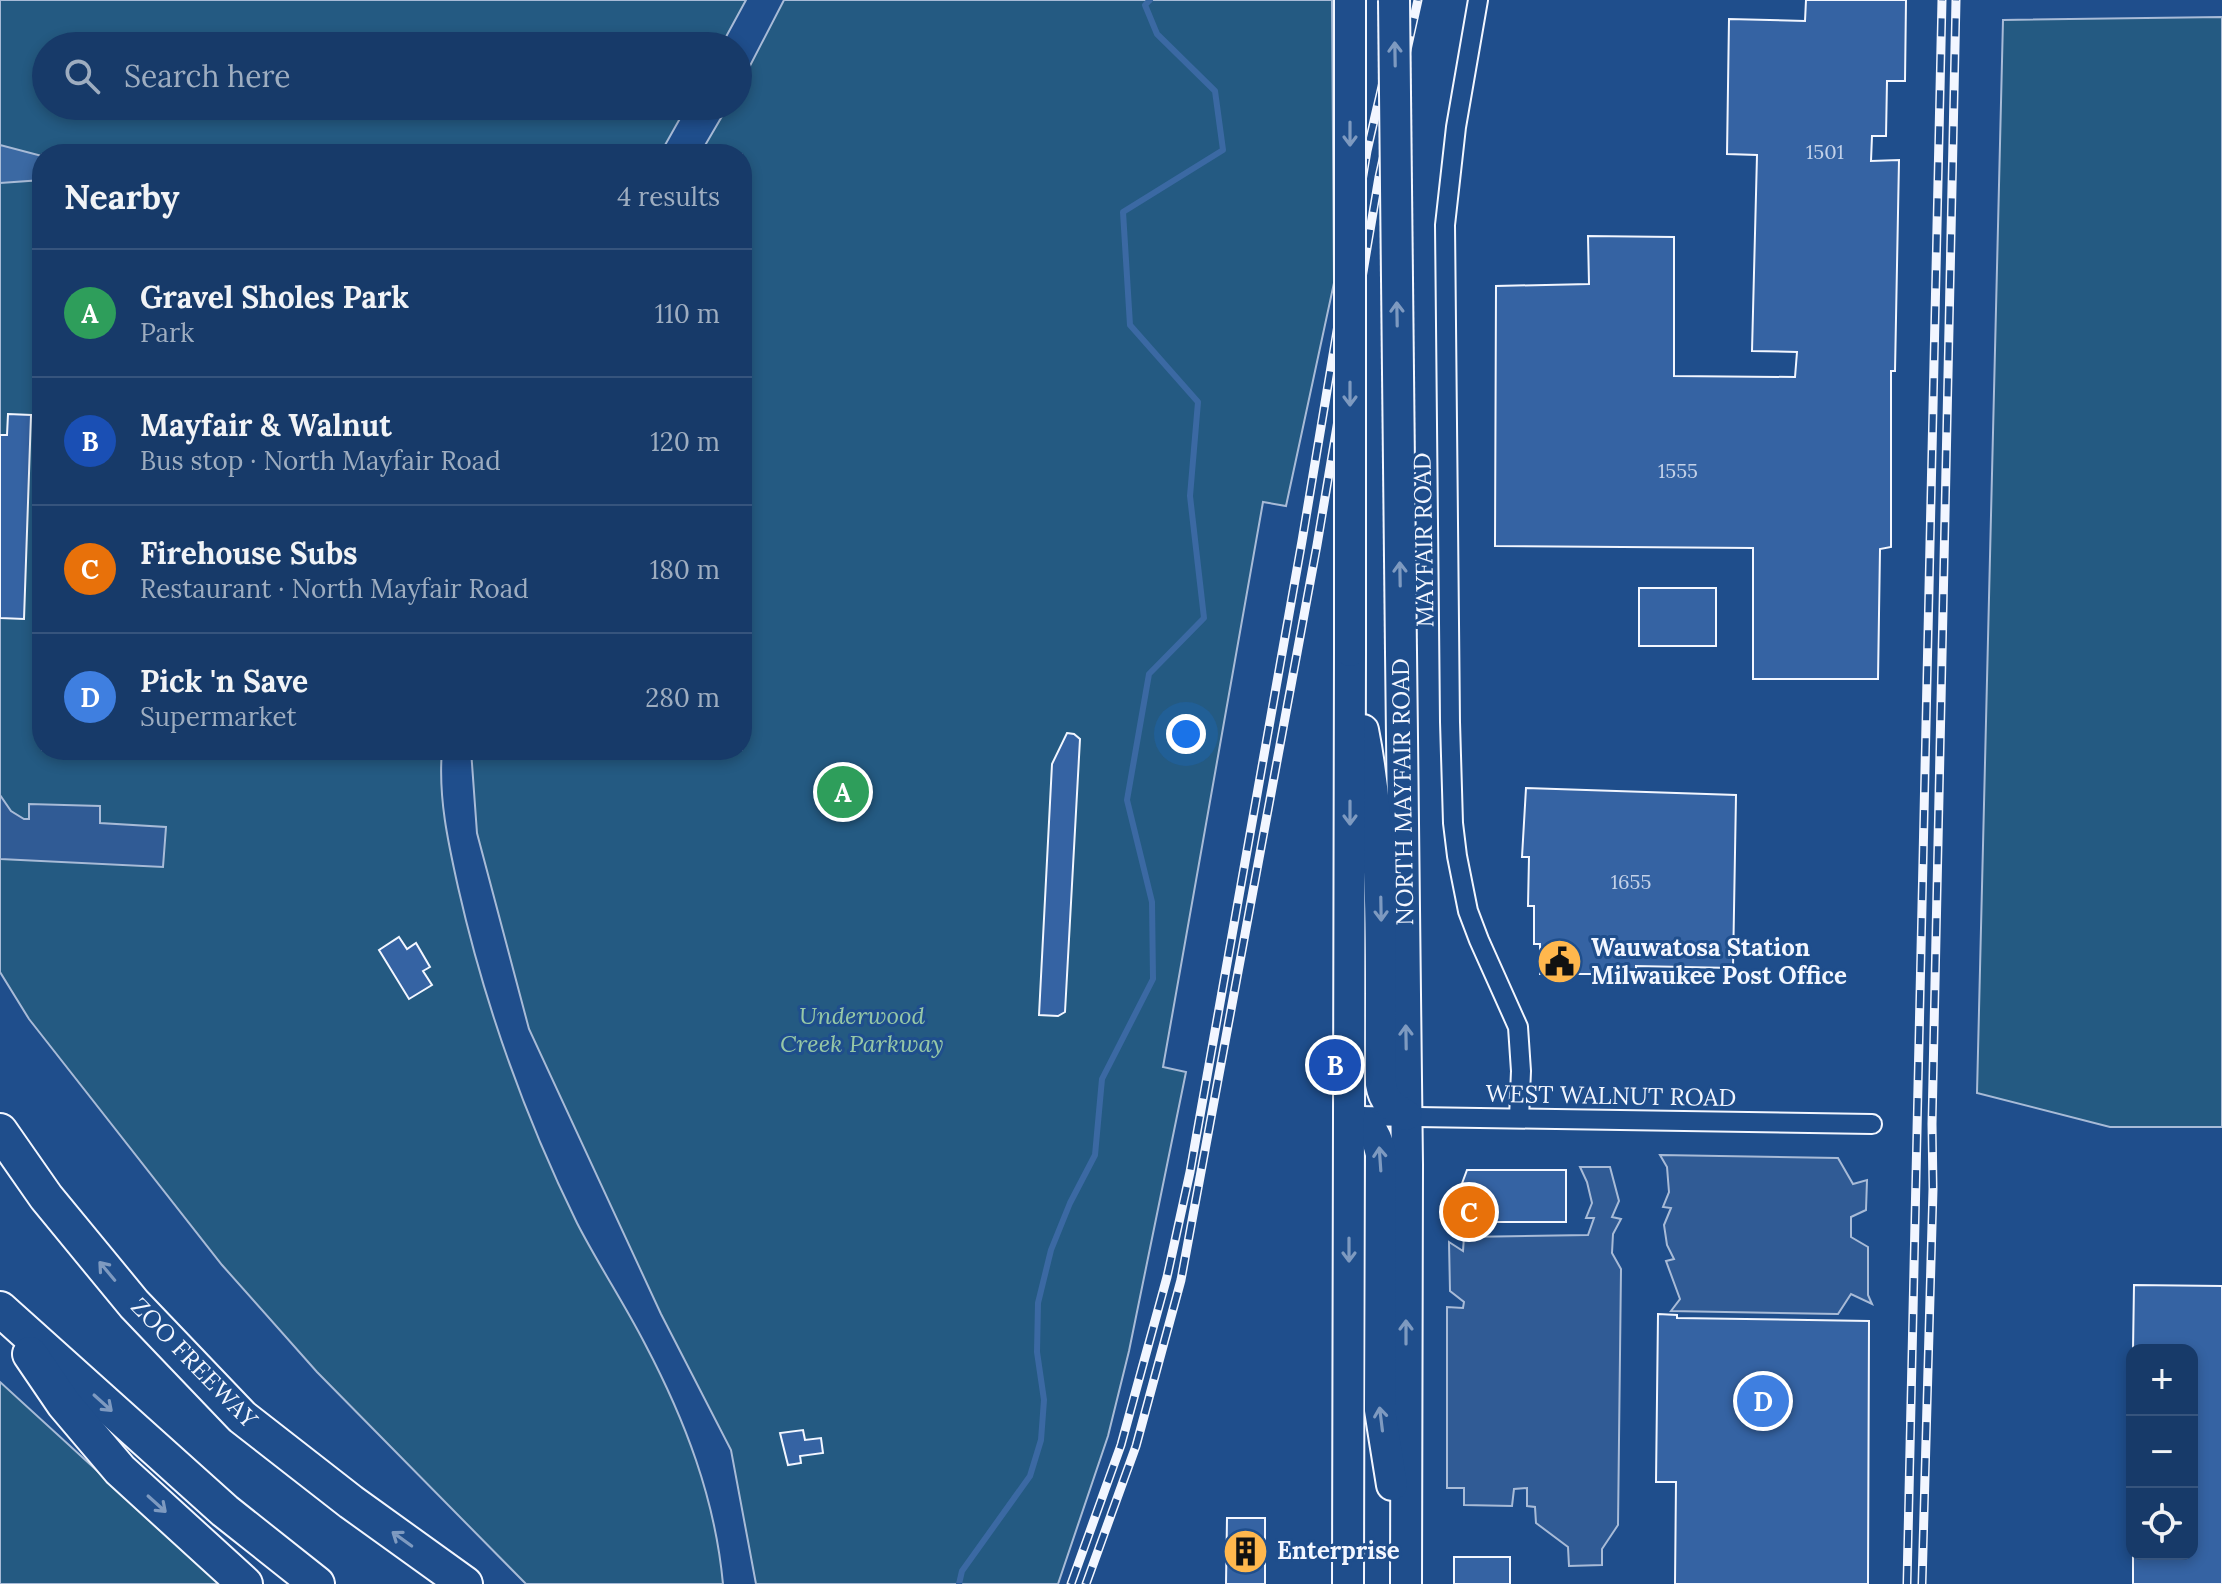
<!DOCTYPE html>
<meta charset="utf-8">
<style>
:root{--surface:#173a69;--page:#244571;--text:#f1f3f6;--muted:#9eadc0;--line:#36547d;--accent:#ffb74d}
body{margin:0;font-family:Lora,serif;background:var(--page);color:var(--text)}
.controls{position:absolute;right:24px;bottom:24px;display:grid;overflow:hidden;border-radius:16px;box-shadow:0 4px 12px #0003}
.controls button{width:72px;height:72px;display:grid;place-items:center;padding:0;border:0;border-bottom:2px solid var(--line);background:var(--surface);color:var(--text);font:40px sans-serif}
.you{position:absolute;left:1186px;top:734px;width:28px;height:28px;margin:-20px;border:6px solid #fff;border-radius:50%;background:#1a73e8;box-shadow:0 0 0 12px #1a73e833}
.badge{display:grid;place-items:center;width:52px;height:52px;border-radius:50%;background:var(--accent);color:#fff;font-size:26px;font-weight:700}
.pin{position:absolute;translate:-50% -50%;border:4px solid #fff;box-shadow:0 2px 8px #0006}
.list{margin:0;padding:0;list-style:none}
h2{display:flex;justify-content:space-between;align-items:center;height:104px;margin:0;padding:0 32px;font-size:34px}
h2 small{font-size:26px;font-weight:400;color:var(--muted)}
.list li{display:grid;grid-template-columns:52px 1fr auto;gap:24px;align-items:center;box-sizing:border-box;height:128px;padding:0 32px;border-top:2px solid var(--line)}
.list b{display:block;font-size:30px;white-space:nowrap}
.list p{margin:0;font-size:26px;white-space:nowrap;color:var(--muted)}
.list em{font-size:26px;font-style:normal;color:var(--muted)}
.icon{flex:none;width:44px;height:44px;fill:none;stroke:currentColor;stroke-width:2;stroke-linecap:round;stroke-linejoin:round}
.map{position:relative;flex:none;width:2222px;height:1584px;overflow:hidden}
.search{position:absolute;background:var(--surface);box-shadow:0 4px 12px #0003;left:32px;top:32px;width:720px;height:88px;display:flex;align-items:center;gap:20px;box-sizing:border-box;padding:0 28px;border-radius:44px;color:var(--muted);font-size:30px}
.panel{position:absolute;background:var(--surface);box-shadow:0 4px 12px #0003;left:32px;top:144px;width:720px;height:616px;border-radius:32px}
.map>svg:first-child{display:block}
.green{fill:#245a82;stroke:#a8bbd7;stroke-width:2}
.parking{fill:#305b95;stroke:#a8bbd7;stroke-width:2}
.water{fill:#3b69a3;stroke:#a8bbd7;stroke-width:2}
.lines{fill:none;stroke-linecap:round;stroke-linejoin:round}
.stream{stroke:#3b69a3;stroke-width:6}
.building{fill:#3563a3;stroke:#f2f6ff;stroke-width:2}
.minor-casing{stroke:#f2f6ff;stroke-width:22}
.primary-casing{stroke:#f2f6ff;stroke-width:34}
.motorway-casing{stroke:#f2f6ff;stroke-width:38}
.minor{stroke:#1f4e8c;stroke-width:18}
.primary{stroke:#1f4e8c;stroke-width:30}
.motorway{stroke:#1f4e8c;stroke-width:34}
.rail-casing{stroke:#f2f6ff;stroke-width:9}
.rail{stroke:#1f4e8c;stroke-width:6;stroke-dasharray:18;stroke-linecap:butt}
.primary-bridge-casing{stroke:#f2f6ff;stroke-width:34;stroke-linecap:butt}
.primary-bridge{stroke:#1f4e8c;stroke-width:30}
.oneway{stroke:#7e9ac0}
.labels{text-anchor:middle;stroke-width:6;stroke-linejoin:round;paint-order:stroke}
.number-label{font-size:20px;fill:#c3d1e8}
.street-label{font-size:24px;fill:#f2f6ff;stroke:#1f4e8c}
.poi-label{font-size:24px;font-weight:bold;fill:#f2f6ff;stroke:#1f4e8c;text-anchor:start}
.park-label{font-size:24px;font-style:italic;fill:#97c8a6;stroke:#1f4e8c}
</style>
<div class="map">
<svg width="2222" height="1584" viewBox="0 0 2222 1584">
<rect width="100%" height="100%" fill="#1f4e8c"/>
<g class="green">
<path d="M0,0H746L721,46H46V106H687L660,154H42V750H442C438,797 448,842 458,887C484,1002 525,1117 577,1223C598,1264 624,1303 645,1344C685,1420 715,1498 723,1584H526L317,1372L222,1265L29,1019L0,972Z"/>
<polygon points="784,0 1332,0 1334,283 1286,506 1263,502 1163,1067 1186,1072 1129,1351 1108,1436 1058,1584 756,1584 731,1450 661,1314 529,1029 477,833 471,750 742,750 742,154 700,154 728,106 738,106 738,89"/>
<polygon points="2222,17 2222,1127 2110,1127 1977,1093 2003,20"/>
<polygon points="0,1382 221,1584 0,1584"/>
</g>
<g class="parking">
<polygon points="0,795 11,811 24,819 29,819 29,804 100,806 100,823 166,827 163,867 0,859"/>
<polygon points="1660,1155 1838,1158 1853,1184 1867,1180 1866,1210 1851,1217 1851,1237 1868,1247 1868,1295 1872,1304 1851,1294 1838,1314 1671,1311 1680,1299 1666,1261 1674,1259 1667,1245 1664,1225 1671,1208 1663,1207 1669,1192 1667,1167"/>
<polygon points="1580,1167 1610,1167 1619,1201 1612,1217 1621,1219 1613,1234 1612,1253 1621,1269 1618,1525 1602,1549 1602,1565 1569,1566 1568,1547 1536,1523 1535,1507 1527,1506 1527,1488 1514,1489 1512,1506 1464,1505 1464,1488 1447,1488 1447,1307 1463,1308 1464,1302 1450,1291 1449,1242 1463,1251 1464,1237 1588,1235 1594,1218 1586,1218 1592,1203 1587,1182"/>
</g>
<polygon class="water" points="0,145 42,156 42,180 0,183"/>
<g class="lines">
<polyline class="stream" points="959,1584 962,1571 1030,1476 1041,1440 1044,1400 1037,1352 1038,1303 1051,1250 1070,1203 1095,1155 1102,1079 1153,979 1152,902 1127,800 1149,674 1204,618 1190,496 1198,402 1130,325 1123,212 1223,150 1215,91 1157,34 1145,5 1150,0"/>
</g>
<g class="building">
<polygon points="1806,0 1906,0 1905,81 1887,81 1886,136 1872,136 1871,161 1899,160 1895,371 1891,371 1891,547 1880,549 1878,679 1753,679 1753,548 1495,546 1496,286 1589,284 1588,236 1674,237 1674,376 1795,377 1797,352 1752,351 1757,155 1727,154 1729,19 1805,21"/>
<polygon points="8,414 31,415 24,619 0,618 0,435 7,435"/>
<rect x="1639" y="588" width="77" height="58"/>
<polygon points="1067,733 1074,734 1080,739 1065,1012 1058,1016 1039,1015 1052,764"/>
<polygon points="1526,788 1736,795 1733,968 1636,966 1636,974 1572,974 1572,971 1560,970 1560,974 1540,974 1540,944 1534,944 1534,906 1528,906 1529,857 1522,857"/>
<polygon points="399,937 407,949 416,943 430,967 423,971 432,985 409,999 379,950"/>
<polygon points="1467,1170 1566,1170 1566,1222 1456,1222 1456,1205 1459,1205 1457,1197"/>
<polygon points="2134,1285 2222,1286 2222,1584 2133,1584 2133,1554 2192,1554 2192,1350 2133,1350"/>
<polygon points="1658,1314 1677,1315 1677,1318 1869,1321 1868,1584 1675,1584 1676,1482 1656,1482"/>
<polygon points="803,1430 805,1440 821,1438 823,1453 800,1456 801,1463 788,1465 780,1433"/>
<polygon points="1227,1518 1265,1518 1265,1584 1226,1584"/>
<rect x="1454" y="1557" width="56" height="27"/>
</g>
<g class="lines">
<defs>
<g id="minor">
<polyline points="1478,0 1456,127 1445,225 1450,722 1453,823 1457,856 1468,911 1479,940 1518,1027 1521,1071 1519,1118"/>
<polyline points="1355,1116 1872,1124"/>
</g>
<g id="primary">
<polyline points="1401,652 1407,1165 1406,1584"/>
<path d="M1363,730C1386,847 1380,966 1381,1084C1384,1102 1392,1106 1406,1115"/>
<path d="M1349,1116C1371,1127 1375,1129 1381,1154L1380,1410L1392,1485"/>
<polyline points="1348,1584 1350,651"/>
</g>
<g id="motorway">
<polyline points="0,1131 46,1197 134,1304 242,1417 351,1502 465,1584"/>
<polyline points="0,1309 225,1511 317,1584"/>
<polyline points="30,1354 64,1404 120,1470 245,1584"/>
</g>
</defs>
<use href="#minor" class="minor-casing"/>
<use href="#primary" class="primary-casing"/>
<use href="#motorway" class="motorway-casing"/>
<use href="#minor" class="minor"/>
<use href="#primary" class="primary"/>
<use href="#motorway" class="motorway"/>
<defs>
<g id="rail">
<polyline points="1071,1584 1121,1445 1167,1277 1190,1172 1302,541 1367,151 1402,0"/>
<polyline points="1086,1584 1136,1446 1181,1280 1317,545 1379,177 1418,0"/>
<polyline points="1907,1584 1942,0"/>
<polyline points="1922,1584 1933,1189 1932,1124 1956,0"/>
</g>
</defs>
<use href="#rail" class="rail-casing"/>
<use href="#rail" class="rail"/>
<defs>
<g id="primary-bridge">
<polyline points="1350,0 1350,651"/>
<polyline points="1394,0 1401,652"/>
</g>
</defs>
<use href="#primary-bridge" class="primary-bridge-casing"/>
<use href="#primary-bridge" class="primary-bridge"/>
</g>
<defs><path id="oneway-shaft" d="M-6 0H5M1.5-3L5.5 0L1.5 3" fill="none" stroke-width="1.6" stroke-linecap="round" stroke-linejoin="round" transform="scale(2)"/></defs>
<g class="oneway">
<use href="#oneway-shaft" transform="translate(1395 54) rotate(-91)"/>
<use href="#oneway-shaft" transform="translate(1350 134) rotate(90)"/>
<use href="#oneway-shaft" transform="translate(1397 314) rotate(-91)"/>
<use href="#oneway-shaft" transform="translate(1350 394) rotate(90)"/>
<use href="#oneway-shaft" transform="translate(1400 574) rotate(-91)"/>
<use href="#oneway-shaft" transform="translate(1350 813) rotate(90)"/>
<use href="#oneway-shaft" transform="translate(1381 909) rotate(89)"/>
<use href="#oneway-shaft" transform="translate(1406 1037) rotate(-91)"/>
<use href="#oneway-shaft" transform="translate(1380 1159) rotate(-94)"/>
<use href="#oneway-shaft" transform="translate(1349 1250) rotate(90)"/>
<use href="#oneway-shaft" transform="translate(107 1271) rotate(-130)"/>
<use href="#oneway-shaft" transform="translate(1406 1332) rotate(-90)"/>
<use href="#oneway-shaft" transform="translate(103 1403) rotate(42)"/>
<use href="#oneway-shaft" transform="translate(1381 1419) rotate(-97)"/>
<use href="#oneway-shaft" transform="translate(157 1504) rotate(42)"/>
<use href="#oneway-shaft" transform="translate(402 1539) rotate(-144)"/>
</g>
<defs>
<symbol id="civic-disc" viewBox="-11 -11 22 22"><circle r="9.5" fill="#ffb74d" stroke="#1f4e8c"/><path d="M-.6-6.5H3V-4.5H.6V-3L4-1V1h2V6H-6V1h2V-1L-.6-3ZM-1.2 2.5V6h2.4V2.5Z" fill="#111"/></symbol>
<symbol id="building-disc" viewBox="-11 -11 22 22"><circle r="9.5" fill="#ffb74d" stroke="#1f4e8c"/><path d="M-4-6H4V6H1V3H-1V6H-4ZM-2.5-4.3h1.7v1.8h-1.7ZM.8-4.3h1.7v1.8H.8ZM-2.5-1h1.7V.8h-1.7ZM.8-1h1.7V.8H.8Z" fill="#111"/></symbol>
</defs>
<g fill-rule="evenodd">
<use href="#civic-disc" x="1534" y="936" width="51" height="51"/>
<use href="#building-disc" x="1220" y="1526" width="51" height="51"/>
</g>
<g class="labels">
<g class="number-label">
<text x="1825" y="159">1501</text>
<text x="1678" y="478">1555</text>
<text x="1631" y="889">1655</text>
</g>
<g class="street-label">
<text transform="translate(1424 540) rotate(-91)" y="8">MAYFAIR ROAD</text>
<text transform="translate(1403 792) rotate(-91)" y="8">NORTH MAYFAIR ROAD</text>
<text transform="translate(1611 1096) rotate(1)" y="8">WEST WALNUT ROAD</text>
<text transform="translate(194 1363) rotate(46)" y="8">ZOO FREEWAY</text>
</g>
<g class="poi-label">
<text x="1591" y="956">Wauwatosa Station<tspan x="1591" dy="28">Milwaukee Post Office</tspan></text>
<text x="1277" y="1559">Enterprise</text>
</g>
<g class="park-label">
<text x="862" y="1024">Underwood<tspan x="862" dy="28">Creek Parkway</tspan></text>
</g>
</g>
</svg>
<div class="controls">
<button>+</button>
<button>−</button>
<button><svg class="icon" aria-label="locate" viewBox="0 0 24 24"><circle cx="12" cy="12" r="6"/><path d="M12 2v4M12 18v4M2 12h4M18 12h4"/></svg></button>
</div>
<div class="you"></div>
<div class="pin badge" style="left:843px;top:792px;background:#2e9e5b">A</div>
<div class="pin badge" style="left:1335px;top:1065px;background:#1a4fb4">B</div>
<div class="pin badge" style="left:1469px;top:1212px;background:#e8710a">C</div>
<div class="pin badge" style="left:1763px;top:1401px;background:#3f7fe0">D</div>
<div class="search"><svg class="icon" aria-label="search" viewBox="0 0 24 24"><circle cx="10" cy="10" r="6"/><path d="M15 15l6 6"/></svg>Search here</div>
<section class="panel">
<h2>Nearby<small>4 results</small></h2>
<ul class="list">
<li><span class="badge" style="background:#2e9e5b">A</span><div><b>Gravel Sholes Park</b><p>Park</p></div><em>110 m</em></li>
<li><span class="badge" style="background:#1a4fb4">B</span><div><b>Mayfair &amp; Walnut</b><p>Bus stop · North Mayfair Road</p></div><em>120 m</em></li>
<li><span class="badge" style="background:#e8710a">C</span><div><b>Firehouse Subs</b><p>Restaurant · North Mayfair Road</p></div><em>180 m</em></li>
<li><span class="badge" style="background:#3f7fe0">D</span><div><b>Pick 'n Save</b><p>Supermarket</p></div><em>280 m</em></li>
</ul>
</section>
</div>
